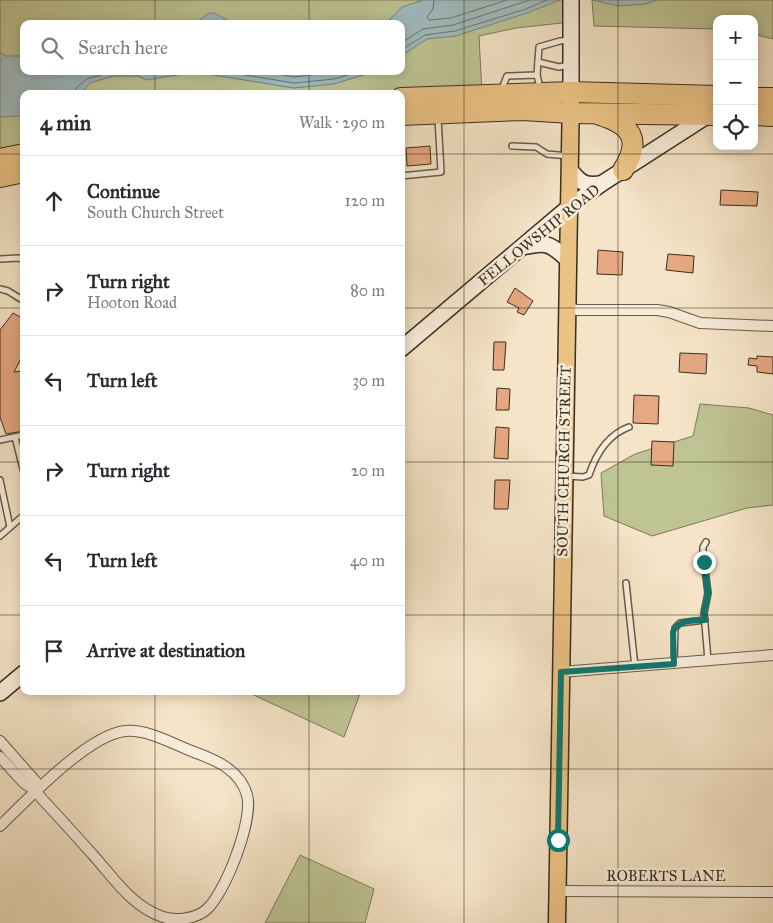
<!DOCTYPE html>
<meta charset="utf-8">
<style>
:root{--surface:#fff;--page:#f2f2f3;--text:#2b2b33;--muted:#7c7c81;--line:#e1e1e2}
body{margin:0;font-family:"IM FELL Great Primer",serif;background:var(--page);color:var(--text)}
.controls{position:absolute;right:15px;top:15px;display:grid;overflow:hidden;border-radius:10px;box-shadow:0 2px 12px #0003}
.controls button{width:45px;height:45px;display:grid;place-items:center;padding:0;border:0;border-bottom:1px solid var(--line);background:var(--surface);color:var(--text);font:25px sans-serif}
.stop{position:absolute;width:15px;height:15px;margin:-11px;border:4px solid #0f766e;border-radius:50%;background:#fff}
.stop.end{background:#0f766e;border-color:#fff;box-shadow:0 1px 5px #0008}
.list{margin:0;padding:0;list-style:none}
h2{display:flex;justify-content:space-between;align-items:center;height:65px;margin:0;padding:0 20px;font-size:21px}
h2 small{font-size:16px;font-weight:400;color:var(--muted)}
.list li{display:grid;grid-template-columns:32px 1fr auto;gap:15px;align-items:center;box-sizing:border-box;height:90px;padding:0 20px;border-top:1px solid var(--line)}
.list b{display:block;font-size:19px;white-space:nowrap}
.list p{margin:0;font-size:16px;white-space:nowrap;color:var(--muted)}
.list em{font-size:16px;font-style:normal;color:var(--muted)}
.icon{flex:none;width:28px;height:28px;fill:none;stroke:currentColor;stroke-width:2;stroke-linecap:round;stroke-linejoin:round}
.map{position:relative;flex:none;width:773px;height:923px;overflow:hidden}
.search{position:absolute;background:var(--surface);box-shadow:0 2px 12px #0003;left:20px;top:20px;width:385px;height:55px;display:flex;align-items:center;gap:12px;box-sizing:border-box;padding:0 18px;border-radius:10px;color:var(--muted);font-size:19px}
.panel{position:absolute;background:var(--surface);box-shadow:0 2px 12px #0003;left:20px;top:90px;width:385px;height:605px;border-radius:10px}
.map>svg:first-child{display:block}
.green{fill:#bec494;stroke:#7c7a5a;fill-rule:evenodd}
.water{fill:#a0bcbf;stroke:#778480}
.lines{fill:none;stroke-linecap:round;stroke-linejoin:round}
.shore{stroke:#6c7670;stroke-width:1}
.building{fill:#e5a881;stroke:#392f21}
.lane-casing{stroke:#685c4a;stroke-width:8}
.street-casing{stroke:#685c4a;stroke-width:12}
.secondary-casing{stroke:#392f21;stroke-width:18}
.primary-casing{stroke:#392f21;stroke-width:19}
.highway-casing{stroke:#392f21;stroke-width:22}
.lane{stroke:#f8eddb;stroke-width:5}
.street{stroke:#f8eddb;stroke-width:10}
.secondary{stroke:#f8eddb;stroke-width:15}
.primary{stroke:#eac284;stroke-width:16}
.highway{stroke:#eac284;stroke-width:20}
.route{stroke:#0f766e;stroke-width:6}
.grid{fill:none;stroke:#392f21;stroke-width:1;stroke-opacity:0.55}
.labels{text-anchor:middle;stroke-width:5;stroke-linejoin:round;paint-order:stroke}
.street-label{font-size:15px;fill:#392f21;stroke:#f8eddb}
</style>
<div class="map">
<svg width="773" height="923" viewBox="0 0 773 923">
<rect width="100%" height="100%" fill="#f5e4c7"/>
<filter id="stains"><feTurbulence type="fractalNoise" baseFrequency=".004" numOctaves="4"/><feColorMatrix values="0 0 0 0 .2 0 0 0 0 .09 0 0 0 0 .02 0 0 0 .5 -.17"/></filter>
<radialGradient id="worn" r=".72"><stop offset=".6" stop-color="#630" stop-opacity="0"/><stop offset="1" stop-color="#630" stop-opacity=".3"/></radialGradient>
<g class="green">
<path d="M0,0H571V22L516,28L479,36L482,94H24V154L0,159ZM24,24H401V71H24Z"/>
<polygon points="592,0 773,0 773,39 754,34 754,19 717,19 717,29 594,26"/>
<polygon points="700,404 749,408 773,415 773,505 747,508 652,536 604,516 601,473 635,454 693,436"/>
<polygon points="245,691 361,691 344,737"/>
<polygon points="300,855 374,889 365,923 265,923"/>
</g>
<g class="water">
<polygon points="423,0 560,0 527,13 456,36 427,39 401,56 401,24 385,24 402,7"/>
<polygon points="593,0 657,0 645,4 618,6"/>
<polygon points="209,13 214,13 235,24 194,24"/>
<polygon points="0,53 6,56 24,56 24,71 376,71 334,84 294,88 195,72 146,80 138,76 113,76 90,83 84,90 74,94 24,94 24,114 19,116 0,117"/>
</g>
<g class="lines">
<g class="shore">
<polyline points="434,0 433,9 427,17 429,20 451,18 507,0"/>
<polyline points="401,43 423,29 453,25 530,0"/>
<polyline points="401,50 425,35 455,31 526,9 547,0"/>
<polyline points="221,71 294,83 334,79 361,71"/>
<polyline points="259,71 295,77 338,71"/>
<polyline points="74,94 76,88 87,79 111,72 138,71 147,74 166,71"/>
</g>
</g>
<g class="building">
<polygon points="430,146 431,164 407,166 406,148"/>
<polygon points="721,190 758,192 757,206 720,205"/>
<polygon points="598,250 623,252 622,275 597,274"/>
<polygon points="668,254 694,256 693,273 666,270"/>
<polygon points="515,288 533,301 524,315 517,312 519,308 507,302"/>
<polygon points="13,313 24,319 24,353 14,372 22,371 24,379 24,431 6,434 0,417 0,330"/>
<polygon points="494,342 506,342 504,370 493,370"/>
<polygon points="680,353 707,354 706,374 679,372"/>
<polygon points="757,356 773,357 773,374 757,372 757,366 748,365 749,358 757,359"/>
<polygon points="497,388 510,389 509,410 496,410"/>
<polygon points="634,395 659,396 658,424 633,423"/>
<polygon points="496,427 509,428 508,459 494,458"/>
<polygon points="652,441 674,442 673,466 651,465"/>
<polygon points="495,480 510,480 508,509 494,509"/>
</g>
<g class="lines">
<defs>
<g id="lane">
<polyline points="538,62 559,67 569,65"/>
<polyline points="537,75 539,47 560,41 569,40"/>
<polyline points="501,91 507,76 537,75 540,88"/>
<polyline points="512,146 536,147 547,154 569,156"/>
<polyline points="401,176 441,172 438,118"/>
<polyline points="0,259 18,258 24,260"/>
<polyline points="0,289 8,291 24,301"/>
<polyline points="15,437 24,473"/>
<polyline points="0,440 24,435"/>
<path d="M566,476L583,477L589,475C596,454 607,435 629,427"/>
<polyline points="0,480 10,527"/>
<polyline points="0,536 24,515"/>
<polyline points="706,542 703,547 703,554 708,593 704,613 708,660"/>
<polyline points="626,583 635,667"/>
<polyline points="674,663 675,628 680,623 705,620"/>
</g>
<g id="street">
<polyline points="566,307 577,310 657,310 669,312 700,323 773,326"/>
<polyline points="561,672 773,655"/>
<polyline points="0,741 37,783 36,791"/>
<path d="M0,757L24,783L36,791L42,799C59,817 76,836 93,855C113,877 132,907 163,917C176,921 195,919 206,910C225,894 254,819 247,795C240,770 216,760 194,752C173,744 148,729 125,731C88,735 27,800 0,826"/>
<polyline points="558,891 773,892"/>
</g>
<g id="secondary">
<polyline points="571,92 571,0"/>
<path d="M570,170C581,183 584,186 601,184"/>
<path d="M522,247C545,242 549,242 567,259"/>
<polyline points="401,349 568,208 601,184 710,114"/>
<polyline points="0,693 24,673"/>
</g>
<polyline id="primary" points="557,923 571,92"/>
<g id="highway">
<polyline points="401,98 571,92 717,96"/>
<polyline points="754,98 773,98"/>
<polyline points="401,115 523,110 571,113 717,115"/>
<path d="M600,115C632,125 642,140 623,170"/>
<polyline points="754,115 773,116"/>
<polyline points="0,159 24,154"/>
<polyline points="0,177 24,172"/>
</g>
</defs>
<use href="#lane" class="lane-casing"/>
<use href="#street" class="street-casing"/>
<use href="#secondary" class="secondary-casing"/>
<use href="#primary" class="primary-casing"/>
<use href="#highway" class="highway-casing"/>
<use href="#lane" class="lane"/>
<use href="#street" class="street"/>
<use href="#secondary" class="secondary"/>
<use href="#primary" class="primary"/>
<use href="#highway" class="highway"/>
</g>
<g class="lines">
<path class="route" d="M558,840L561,672L674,664L673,632C678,619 693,621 705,620L704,613L708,593L704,562"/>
</g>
<path class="grid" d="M155,0V24M309,0V24M464,0V923M618,0V923M155,71V94M309,71V94M0,154H24M401,154H773M0,308H24M401,308H773M0,462H24M401,462H773M0,615H24M401,615H773M155,691V923M309,691V923M0,769H773"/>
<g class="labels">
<g class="street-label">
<text transform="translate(539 235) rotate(-39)" y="5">FELLOWSHIP ROAD</text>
<text transform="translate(564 461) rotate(-89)" y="5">SOUTH CHURCH STREET</text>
<text x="666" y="881">ROBERTS LANE</text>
</g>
</g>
<rect width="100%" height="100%" filter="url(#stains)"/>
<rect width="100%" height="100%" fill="url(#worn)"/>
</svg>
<div class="controls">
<button>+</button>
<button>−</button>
<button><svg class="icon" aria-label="locate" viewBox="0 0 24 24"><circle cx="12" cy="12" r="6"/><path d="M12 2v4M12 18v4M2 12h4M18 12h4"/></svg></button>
</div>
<div class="stop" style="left:558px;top:840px"></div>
<div class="stop end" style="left:704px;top:562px"></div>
<div class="search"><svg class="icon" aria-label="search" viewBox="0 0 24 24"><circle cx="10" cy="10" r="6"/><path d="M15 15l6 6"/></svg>Search here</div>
<section class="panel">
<h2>4 min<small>Walk · 290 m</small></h2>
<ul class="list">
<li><svg class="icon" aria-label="ahead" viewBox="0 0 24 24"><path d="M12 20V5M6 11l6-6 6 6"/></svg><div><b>Continue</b><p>South Church Street</p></div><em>120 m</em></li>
<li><svg class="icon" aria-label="right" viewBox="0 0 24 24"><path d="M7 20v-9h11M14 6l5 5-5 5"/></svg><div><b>Turn right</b><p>Hooton Road</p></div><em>80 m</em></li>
<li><svg class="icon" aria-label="left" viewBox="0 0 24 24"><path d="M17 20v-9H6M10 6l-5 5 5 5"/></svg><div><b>Turn left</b></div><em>30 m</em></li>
<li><svg class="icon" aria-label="right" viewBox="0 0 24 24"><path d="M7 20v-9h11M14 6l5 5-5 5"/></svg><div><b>Turn right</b></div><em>20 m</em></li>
<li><svg class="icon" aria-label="left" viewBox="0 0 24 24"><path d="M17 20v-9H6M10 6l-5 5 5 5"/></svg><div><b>Turn left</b></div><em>40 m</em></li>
<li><svg class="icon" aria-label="arrive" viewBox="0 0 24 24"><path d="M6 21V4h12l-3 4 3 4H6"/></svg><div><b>Arrive at destination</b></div></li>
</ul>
</section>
</div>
